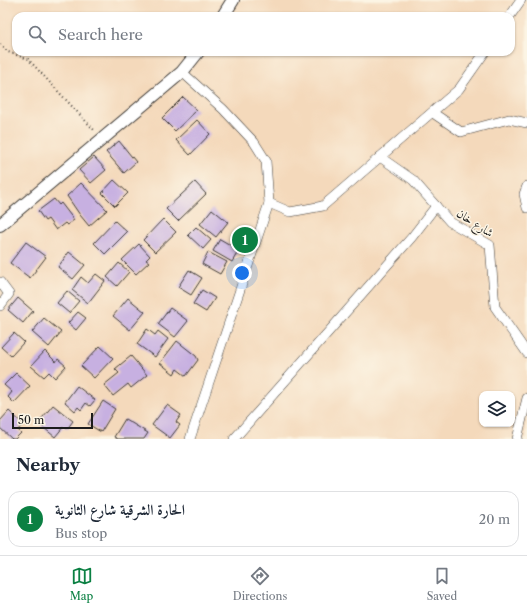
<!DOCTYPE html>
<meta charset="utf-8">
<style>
:root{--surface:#fff;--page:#f6f6f7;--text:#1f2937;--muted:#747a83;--line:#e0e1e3;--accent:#0b8043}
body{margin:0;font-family:"Libre Caslon Text",Amiri,serif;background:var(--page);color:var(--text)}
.controls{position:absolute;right:12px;bottom:12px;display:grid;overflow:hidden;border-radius:8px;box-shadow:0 1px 3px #0004}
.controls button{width:36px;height:36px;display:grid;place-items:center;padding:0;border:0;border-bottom:1px solid var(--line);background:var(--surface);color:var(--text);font:20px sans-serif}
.scale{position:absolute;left:12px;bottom:10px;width:81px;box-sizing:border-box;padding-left:4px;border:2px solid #1c1c1c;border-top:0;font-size:11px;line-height:14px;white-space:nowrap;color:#1c1c1c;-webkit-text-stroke:3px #fcf5e5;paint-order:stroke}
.you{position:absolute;left:242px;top:273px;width:14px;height:14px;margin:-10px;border:3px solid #fff;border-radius:50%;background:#1a73e8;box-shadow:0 0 0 6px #1a73e833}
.badge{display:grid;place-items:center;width:26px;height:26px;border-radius:50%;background:var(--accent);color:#fff;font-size:13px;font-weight:700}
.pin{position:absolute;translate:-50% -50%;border:2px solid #fff;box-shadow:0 1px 4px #0006}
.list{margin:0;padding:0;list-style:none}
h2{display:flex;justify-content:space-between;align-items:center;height:52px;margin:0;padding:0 16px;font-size:17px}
h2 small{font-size:13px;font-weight:400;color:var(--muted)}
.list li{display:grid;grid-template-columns:26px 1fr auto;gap:12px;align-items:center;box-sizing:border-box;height:56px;margin:0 8px 8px;padding:0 8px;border:1px solid var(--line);border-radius:12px}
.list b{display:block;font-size:15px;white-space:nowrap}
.list p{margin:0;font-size:13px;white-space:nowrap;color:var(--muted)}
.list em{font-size:13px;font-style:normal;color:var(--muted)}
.icon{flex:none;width:22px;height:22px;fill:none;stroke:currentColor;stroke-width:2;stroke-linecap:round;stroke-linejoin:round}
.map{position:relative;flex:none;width:527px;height:439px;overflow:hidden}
.search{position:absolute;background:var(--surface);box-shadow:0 1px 3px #0004;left:12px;right:12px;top:12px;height:44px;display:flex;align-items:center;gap:10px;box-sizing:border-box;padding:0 14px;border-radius:12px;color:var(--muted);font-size:15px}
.sheet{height:116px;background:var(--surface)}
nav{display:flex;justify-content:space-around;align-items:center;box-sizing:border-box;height:56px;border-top:1px solid var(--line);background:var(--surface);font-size:11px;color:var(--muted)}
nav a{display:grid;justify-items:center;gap:2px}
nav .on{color:var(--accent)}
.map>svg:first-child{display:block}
.building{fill:#c7b0e1}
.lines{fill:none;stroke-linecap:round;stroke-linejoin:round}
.minor-casing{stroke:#3c3834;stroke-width:10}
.tertiary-casing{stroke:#3c3834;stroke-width:14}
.path{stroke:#3c3834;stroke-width:2;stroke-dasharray:1 3;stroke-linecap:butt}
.minor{stroke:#fff;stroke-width:9}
.tertiary{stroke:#fff;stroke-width:12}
.labels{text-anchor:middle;stroke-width:3;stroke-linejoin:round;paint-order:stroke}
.street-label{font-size:12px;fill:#1c1c1c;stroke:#fcf5e5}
</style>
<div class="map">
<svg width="527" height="439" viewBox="0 0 527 439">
<rect width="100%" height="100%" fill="#fcf5e5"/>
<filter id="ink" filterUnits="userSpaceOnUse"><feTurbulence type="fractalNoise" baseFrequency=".025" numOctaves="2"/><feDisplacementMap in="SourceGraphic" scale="8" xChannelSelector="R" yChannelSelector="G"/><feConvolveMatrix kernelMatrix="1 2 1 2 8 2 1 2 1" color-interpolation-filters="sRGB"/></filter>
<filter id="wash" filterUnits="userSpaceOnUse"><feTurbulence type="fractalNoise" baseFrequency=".012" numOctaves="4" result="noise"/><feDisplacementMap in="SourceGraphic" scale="16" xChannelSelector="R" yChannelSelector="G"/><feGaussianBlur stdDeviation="0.9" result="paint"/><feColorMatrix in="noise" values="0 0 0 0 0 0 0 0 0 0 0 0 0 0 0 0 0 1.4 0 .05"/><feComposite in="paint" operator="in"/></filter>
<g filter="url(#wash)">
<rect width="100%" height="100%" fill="#f4d9bb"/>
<g id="blocks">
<g class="building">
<polygon points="183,97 197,110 175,131 162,118"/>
<polygon points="197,120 210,134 190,155 176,140"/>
<polygon points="119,141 136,162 124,173 106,152"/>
<polygon points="94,157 106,170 91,183 79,170"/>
<polygon points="114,180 128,193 115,206 102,193"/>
<polygon points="195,182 206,194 178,221 166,209"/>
<polygon points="81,183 107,210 89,226 80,215 67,196"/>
<polygon points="54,199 59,205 61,203 74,220 67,225 65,223 56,230 48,219 45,221 38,211"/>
<polygon points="212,209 228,222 216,237 200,224"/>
<polygon points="163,219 176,232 155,252 143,240"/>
<polygon points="115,221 127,232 105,254 94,243"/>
<polygon points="196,227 211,240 203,249 188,235"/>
<polygon points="220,239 239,250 232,262 213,251"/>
<polygon points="26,242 46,257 30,278 10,263"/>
<polygon points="139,244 150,256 146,260 149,262 136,274 122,260"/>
<polygon points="69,252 85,265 73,279 58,267"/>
<polygon points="208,252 227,262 220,274 202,264"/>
<polygon points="119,263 129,272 117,286 107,277"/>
<polygon points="189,270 202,278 191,295 178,287"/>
<polygon points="96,274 105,281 88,303 72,290 81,277 88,283"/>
<polygon points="202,290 215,298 206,312 193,304"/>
<polygon points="67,291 79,301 69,313 57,303"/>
<polygon points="18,298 33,311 23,323 8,310"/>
<polygon points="128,298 145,312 130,330 113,316"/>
<polygon points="170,308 188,321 175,337 158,324"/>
<polygon points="78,312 86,318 76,330 68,323"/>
<polygon points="44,318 61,332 49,347 32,332"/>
<polygon points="147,329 155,335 158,331 168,339 155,357 137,344"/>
<polygon points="14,333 24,342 11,356 1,347"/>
<polygon points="177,341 196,356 198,360 186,376 177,369 174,374 160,363"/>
<polygon points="100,346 113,358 94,378 81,366"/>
<polygon points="45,351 56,362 58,359 66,366 55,378 49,372 44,377 31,366"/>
<polygon points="131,356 147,375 131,388 128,384 113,396 104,385 119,373 115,369"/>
<polygon points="16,373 30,386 14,403 8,397 12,392 4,385"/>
<polygon points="77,386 95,400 90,406 86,403 81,410 78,407 75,411 65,402"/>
<polygon points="103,401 115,409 101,432 88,424"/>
<polygon points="53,405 73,421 67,429 64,426 55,437 38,423"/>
<polygon points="167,405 181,415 176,422 180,425 170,438 152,425"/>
<polygon points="9,411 23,424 18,430 21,433 15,439 12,439 0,428 0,421"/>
<polygon points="125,419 148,433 144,439 118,439 114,437"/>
</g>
</g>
</g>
<g filter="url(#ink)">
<use href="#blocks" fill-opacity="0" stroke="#3c3834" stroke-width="1"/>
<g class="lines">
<defs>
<g id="minor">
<polyline points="510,16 521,0"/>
<polyline points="182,72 223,109 254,142 266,161 269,203 190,439"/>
<polyline points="433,113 461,132 509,119 527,123"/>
<polyline points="380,157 413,180 450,222 490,245 495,307 527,353"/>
<polyline points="527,186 524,194 527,208"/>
<polyline points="269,203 290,212 323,206 459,89 485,52"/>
<polyline points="0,282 9,294 0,306"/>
<polyline points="234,439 412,237 436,206"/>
<polyline points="517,439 527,398"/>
</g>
<g id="tertiary">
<polyline points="223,16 233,0"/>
<polyline points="0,225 182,72 198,52"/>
</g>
</defs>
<use href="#minor" class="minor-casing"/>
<use href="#tertiary" class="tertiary-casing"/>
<polyline class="path" points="0,44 8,52 28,59 95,131"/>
<use href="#minor" class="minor"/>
<use href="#tertiary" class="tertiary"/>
</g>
</g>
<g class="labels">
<g class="street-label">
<text transform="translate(475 223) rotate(33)" y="4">شارع خان</text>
</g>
</g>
</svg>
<div class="controls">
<button><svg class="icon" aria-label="layers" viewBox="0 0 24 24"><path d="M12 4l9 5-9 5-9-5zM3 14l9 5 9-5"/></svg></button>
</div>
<div class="scale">50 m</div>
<div class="you"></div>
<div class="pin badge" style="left:245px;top:240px">1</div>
<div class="search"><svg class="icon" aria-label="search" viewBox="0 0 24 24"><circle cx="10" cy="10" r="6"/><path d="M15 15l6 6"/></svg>Search here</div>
</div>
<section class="sheet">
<h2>Nearby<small></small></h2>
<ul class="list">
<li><span class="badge">1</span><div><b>الحارة الشرقية شارع الثانوية</b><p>Bus stop</p></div><em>20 m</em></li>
</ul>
</section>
<nav>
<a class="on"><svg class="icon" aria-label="map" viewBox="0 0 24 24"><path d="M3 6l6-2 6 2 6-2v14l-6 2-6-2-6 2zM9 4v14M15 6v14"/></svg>Map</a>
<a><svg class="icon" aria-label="directions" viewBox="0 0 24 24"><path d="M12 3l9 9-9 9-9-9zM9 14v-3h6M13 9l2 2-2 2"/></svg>Directions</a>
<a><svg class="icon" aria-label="saved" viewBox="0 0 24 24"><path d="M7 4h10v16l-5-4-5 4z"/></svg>Saved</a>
</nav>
